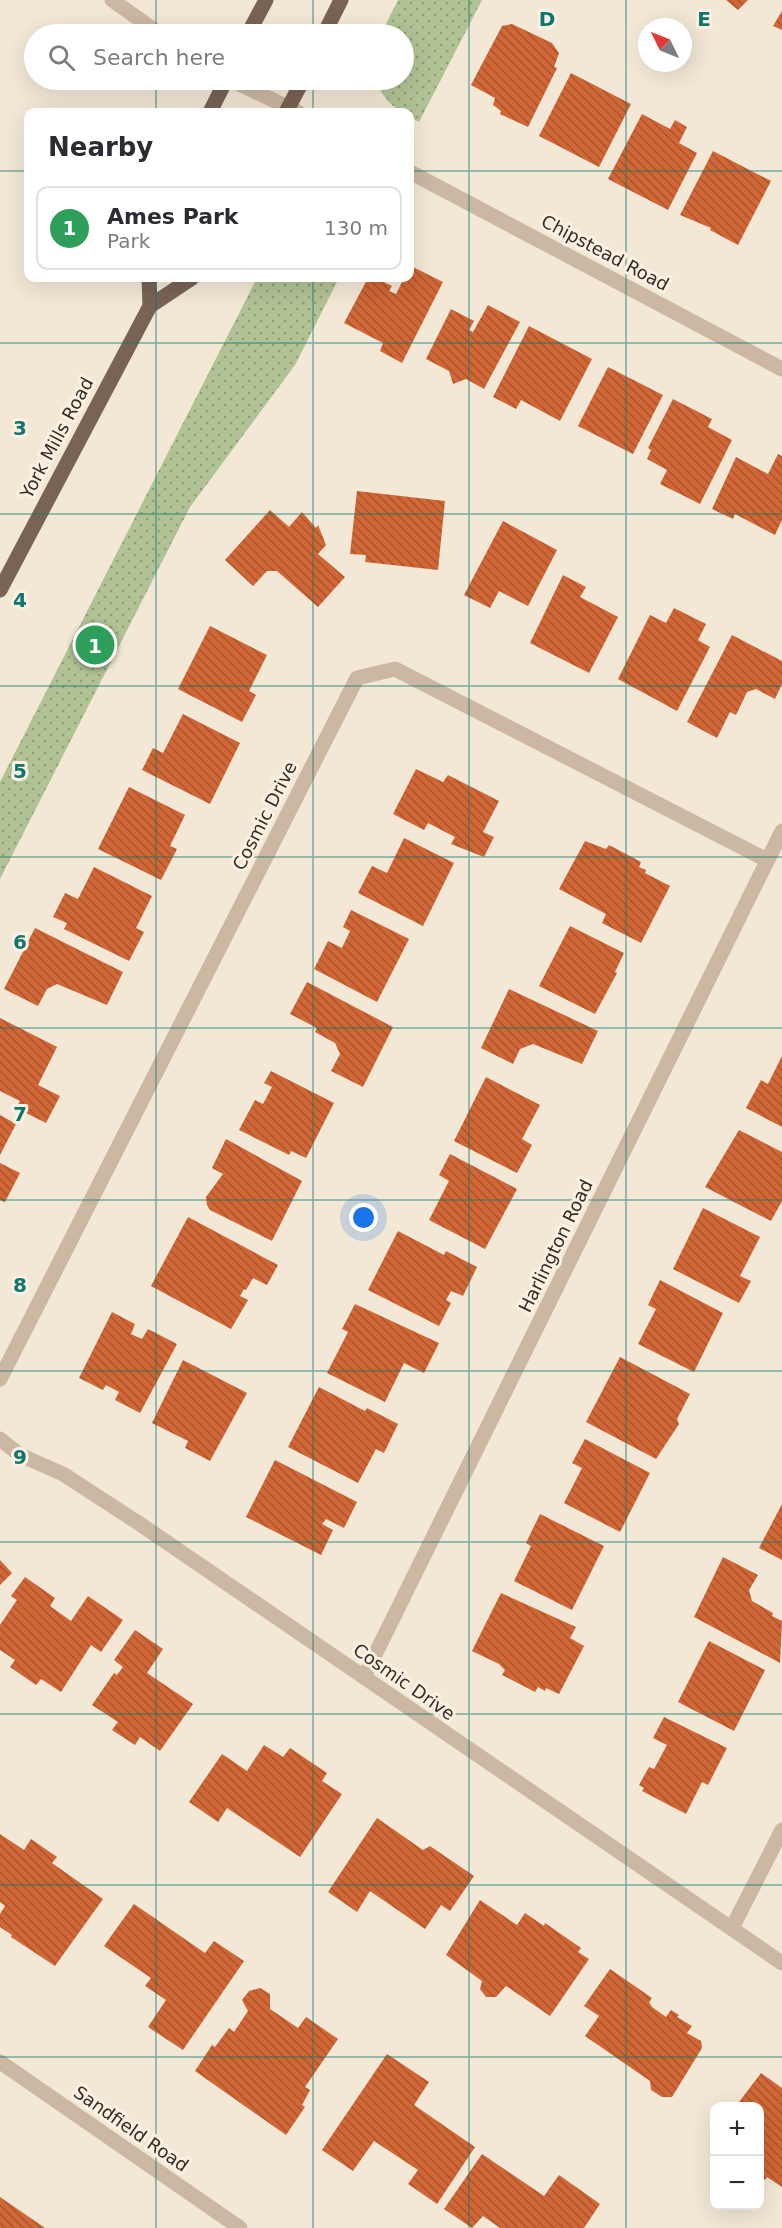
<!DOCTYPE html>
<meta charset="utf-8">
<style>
:root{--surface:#fff;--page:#f2f2f3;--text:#2b2b33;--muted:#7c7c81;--line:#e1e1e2;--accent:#0f766e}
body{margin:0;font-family:"DejaVu Sans",sans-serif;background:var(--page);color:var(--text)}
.controls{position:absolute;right:18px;bottom:18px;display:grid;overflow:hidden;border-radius:12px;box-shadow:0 6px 24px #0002}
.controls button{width:54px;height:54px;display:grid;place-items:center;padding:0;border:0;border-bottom:2px solid var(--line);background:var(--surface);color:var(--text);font:30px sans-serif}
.compass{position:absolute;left:638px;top:18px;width:54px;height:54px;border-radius:50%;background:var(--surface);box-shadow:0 6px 24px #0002;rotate:313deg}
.you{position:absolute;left:364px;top:1218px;width:21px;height:21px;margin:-15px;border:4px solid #fff;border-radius:50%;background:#1a73e8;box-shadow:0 0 0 9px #1a73e833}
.badge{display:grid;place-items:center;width:39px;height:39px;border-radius:50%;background:var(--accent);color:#fff;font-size:20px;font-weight:700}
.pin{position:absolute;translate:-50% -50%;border:3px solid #fff;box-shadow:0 2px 6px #0006}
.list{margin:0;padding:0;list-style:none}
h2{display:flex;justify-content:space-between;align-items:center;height:78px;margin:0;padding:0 24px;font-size:26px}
h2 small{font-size:20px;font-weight:400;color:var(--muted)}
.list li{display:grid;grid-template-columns:39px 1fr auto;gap:18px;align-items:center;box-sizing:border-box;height:84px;margin:0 12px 12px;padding:0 12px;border:2px solid var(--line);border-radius:12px}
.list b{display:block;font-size:22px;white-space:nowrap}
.list p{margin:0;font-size:20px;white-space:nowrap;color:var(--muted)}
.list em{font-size:20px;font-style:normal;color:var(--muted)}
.icon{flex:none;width:33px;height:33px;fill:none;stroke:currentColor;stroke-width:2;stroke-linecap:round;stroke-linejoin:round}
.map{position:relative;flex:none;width:782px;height:2228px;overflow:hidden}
.search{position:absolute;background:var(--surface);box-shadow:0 6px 24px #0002;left:24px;top:24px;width:390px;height:66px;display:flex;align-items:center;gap:15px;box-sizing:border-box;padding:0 21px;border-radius:33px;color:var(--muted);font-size:22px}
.panel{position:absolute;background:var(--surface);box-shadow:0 6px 24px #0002;left:24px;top:108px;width:390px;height:174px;border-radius:12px}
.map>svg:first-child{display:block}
.park{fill:url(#park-dots)}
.building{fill:url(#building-back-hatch)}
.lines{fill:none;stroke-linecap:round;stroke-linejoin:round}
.minor{stroke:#ccb8a2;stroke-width:15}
.major{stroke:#796354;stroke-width:15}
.grid{fill:none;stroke:#0f766e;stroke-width:1.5;stroke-opacity:0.55}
.labels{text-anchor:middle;stroke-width:6;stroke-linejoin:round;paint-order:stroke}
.street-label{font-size:18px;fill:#362b25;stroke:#fbf1e3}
.grid-label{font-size:20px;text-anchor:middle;font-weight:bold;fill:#0f766e;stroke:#fbf1e3;stroke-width:6;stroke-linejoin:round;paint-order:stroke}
</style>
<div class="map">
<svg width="782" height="2228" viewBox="0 0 782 2228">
<defs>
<pattern id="park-dots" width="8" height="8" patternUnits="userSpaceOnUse" patternTransform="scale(1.5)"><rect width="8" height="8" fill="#b1c395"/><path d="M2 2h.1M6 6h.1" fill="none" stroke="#919f79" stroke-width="1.8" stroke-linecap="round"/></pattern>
<pattern id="building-back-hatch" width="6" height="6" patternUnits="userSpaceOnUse" patternTransform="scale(1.5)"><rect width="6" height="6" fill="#d16736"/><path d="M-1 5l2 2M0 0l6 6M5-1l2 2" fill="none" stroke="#aa552d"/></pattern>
</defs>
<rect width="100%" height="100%" fill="#f3e8d6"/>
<g class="park">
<path d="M398,0H482L419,122L410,117V112C393,112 380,94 377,80H404V34H381Z"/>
<polygon points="257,278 339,278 295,365 190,507 0,879 0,782"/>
</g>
<g class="building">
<polygon points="726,0 748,0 738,10"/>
<polygon points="782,11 782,30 773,26"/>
<polygon points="512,24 552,43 559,53 554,67 557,68 528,127 500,114 501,111 493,105 495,98 471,85 502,26"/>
<polygon points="571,73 631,104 599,167 539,136"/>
<polygon points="642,114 670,129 675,120 687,127 679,143 697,153 668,210 608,179"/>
<polygon points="713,151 771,181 738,245 710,230 711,228 680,215"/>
<polygon points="411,266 443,282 402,363 380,351 383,343 344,323 368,278 375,278 392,286 389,291 396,294 404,278 410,278"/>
<polygon points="488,305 520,322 484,389 466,379 453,384 449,371 426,359 451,309 474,321 469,330 473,332"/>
<polygon points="529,326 592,359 560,421 521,400 516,409 493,397"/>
<polygon points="608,367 663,395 633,454 578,426"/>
<polygon points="673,399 712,419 708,427 732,440 700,504 660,484 667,470 647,459 651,450 648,448"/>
<polygon points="778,454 782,456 782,520 775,535 735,514 733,519 712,509 736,457 768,474"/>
<polygon points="357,491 445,501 438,570 365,562 366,555 350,554"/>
<polygon points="270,510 289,527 302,512 316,528 318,525 326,545 318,554 345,577 318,607 277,571 267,571 253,586 225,560"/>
<polygon points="503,521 557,550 528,606 499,591 490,608 464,595"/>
<polygon points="563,575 586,587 580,597 618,617 589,673 530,643"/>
<polygon points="674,608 706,624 698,640 710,647 677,711 618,679 650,615 666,623"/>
<polygon points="210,626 267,655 249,691 256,695 242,722 178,689"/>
<polygon points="732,635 782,661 782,684 775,699 756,689 747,692 736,715 730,712 717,738 687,722"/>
<polygon points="183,714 240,743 210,804 142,770 153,748 163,753"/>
<polygon points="416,769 443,782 448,775 499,801 483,832 494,837 484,857 451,844 455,837 428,823 424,830 393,814"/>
<polygon points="129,787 185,815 170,846 177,849 161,880 98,849"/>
<polygon points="404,838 454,863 423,926 358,893 372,866 387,873"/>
<polygon points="585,841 606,849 609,845 641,862 639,867 646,870 645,873 670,886 641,943 602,923 606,914 559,889"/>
<polygon points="94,867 152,896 136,928 144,932 129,961 64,929 67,923 53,917 65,893 78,899"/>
<polygon points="351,910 409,939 377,1002 314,969 328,941 342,948 350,931 343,927"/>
<polygon points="570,926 624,953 615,972 617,973 595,1014 539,986"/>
<polygon points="35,928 123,972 107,1005 57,984 47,989 38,1006 4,989"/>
<polygon points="307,982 393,1027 363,1087 331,1071 340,1054 335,1043 315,1032 317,1028 290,1014"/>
<polygon points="509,989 598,1031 582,1064 533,1044 520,1049 513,1064 481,1048"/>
<polygon points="0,1018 57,1047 38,1085 60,1096 46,1123 16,1108 20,1101 0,1091"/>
<polygon points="782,1056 782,1127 746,1108 761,1080 768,1084"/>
<polygon points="271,1071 334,1103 306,1158 291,1151 289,1155 239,1130 255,1100 263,1104 272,1087 264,1083"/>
<polygon points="486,1077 540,1105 522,1139 532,1145 517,1173 454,1141"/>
<polygon points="0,1115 16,1124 0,1155"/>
<polygon points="739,1130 782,1152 782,1201 771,1221 705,1187"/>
<polygon points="226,1139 302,1181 272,1241 210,1210 207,1205 206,1197 223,1174 212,1168"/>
<polygon points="450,1154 517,1189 485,1249 429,1220 449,1181 439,1175"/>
<polygon points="0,1163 20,1173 5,1202 0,1200"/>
<polygon points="703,1208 760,1237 740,1276 751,1281 739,1303 673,1269"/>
<polygon points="188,1217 278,1265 267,1285 253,1278 246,1290 244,1289 240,1296 248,1300 231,1329 151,1286"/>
<polygon points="398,1231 444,1255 446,1251 477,1267 463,1296 451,1291 446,1300 451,1303 439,1326 368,1290"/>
<polygon points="660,1280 723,1313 694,1372 638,1344 656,1309 648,1305"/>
<polygon points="355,1304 439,1343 424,1373 404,1363 385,1402 327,1373 348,1332 342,1329"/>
<polygon points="112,1312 135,1324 131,1334 142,1339 148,1329 177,1344 140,1413 115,1400 119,1392 106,1385 103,1390 79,1378"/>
<polygon points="620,1357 690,1394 677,1419 679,1424 656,1459 586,1422"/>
<polygon points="183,1360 247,1393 210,1461 185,1448 188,1441 152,1423"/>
<polygon points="319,1387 365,1411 367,1408 398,1424 384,1453 376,1449 358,1483 288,1447"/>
<polygon points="585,1439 650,1473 620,1532 564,1503 582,1468 572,1463"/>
<polygon points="275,1460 357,1502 344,1528 326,1519 322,1524 333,1530 321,1555 246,1517"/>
<polygon points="782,1504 782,1560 759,1548"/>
<polygon points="540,1514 604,1546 572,1610 514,1581 531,1546 526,1543"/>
<polygon points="723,1557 758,1575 749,1590 752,1601 773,1613 772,1616 782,1621 780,1663 694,1617"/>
<polygon points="0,1560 12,1573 0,1585"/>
<polygon points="25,1577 55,1598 50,1606 71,1621 88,1596 123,1620 101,1652 91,1645 61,1692 41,1679 36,1685 10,1667 15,1660 0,1650 0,1625 17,1600 11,1596"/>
<polygon points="501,1593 576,1627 570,1638 584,1646 559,1694 546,1688 545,1691 538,1687 535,1692 502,1675 505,1670 499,1664 472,1651"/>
<polygon points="135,1630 163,1649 147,1673 193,1704 160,1751 140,1737 135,1745 112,1730 118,1722 92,1705 114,1673 117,1675 123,1667 114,1660"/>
<polygon points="709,1641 765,1670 734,1731 678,1702"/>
<polygon points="664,1717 727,1748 708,1785 702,1782 686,1814 642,1791 644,1788 639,1785 649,1767 654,1769 667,1745 653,1738"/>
<polygon points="264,1745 283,1757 290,1748 327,1773 322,1781 342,1794 300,1857 227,1808 218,1822 189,1802 222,1754 247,1771"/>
<polygon points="377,1818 423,1850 430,1846 474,1876 450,1911 441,1905 425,1929 370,1891 357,1912 328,1892"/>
<polygon points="0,1834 24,1850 31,1839 57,1857 52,1863 103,1899 55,1966 11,1937 12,1935 0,1927 0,1914 5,1906 0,1902"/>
<polygon points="480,1900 517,1925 525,1913 544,1926 545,1923 581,1948 578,1952 589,1959 550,2016 506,1986 496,1997 486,1997 480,1989 482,1981 446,1955"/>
<polygon points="134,1904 205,1953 214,1941 244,1961 183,2050 148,2027 166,2000 145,1986 151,1978 104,1946"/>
<polygon points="610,1969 652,1998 649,2002 652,2007 666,2017 671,2010 679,2015 677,2017 692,2026 687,2033 701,2041 702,2048 672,2097 662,2097 651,2090 650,2081 585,2036 599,2016 584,2006"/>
<polygon points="260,1988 270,1994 270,2009 298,2028 306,2017 338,2039 305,2087 310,2090 302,2105 305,2107 286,2135 195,2071 212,2045 215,2047 229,2028 234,2032 248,2011 242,2000 249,1991"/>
<polygon points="387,2054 429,2082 414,2105 475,2147 437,2204 408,2184 418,2170 374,2141 353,2171 322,2150"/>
<polygon points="761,2073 782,2088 782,2187 767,2177 765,2180 760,2175 760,2106 736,2106"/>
<polygon points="482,2154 544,2196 559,2175 600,2204 584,2228 500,2228 483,2216 472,2228 444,2209"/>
<polygon points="0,2197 45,2228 0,2228"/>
</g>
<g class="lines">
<g class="minor">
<polyline points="112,0 160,34"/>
<polyline points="231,80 298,112"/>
<polyline points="410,172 782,369"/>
<polyline points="0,1379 357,678 395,669 767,860"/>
<polyline points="0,1439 20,1455 63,1474 140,1524 782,1963"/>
<polyline points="364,1677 782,831"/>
<polyline points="732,1928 782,1830"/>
<polyline points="0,2062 240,2228"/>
</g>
<g class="major">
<polyline points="248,34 266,0"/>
<polyline points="324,34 341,0"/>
<polyline points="210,112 226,80"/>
<polyline points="286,112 303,80"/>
<polyline points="149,278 150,306"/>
<polyline points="0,590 150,306 192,278"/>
</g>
</g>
<path class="grid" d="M156,0V34M313,0V34M469,0V2228M626,0V2228M156,80V112M313,80V112M0,171H28M410,171H782M156,278V2228M313,278V2228M0,343H782M0,514H782M0,686H782M0,857H782M0,1028H782M0,1200H782M0,1371H782M0,1542H782M0,1714H782M0,1885H782M0,2057H782"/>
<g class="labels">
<g class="street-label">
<text transform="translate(605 253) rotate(28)" y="6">Chipstead Road</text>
<text transform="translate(57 438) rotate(-62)" y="6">York Mills Road</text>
<text transform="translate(265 816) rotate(-63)" y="6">Cosmic Drive</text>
<text transform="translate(556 1246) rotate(-64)" y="6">Harlington Road</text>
<text transform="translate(404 1682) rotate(35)" y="6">Cosmic Drive</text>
<text transform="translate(131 2129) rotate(35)" y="6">Sandfield Road</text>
</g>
</g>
<g class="grid-label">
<text x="547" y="26">D</text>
<text x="704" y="26">E</text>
<text x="20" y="435">3</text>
<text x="20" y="607">4</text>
<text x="20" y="778">5</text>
<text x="20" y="949">6</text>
<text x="20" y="1121">7</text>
<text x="20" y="1292">8</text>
<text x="20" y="1464">9</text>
</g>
</svg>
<div class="controls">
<button>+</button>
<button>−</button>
</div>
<svg class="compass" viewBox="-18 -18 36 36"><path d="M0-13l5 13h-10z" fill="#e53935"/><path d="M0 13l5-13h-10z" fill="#7c7c81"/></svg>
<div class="you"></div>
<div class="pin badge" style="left:95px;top:645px;background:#2e9e5b">1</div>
<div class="search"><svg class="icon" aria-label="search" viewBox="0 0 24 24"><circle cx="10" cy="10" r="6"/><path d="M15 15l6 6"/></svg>Search here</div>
<section class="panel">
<h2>Nearby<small></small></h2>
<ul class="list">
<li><span class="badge" style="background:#2e9e5b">1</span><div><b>Ames Park</b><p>Park</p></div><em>130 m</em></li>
</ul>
</section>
</div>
